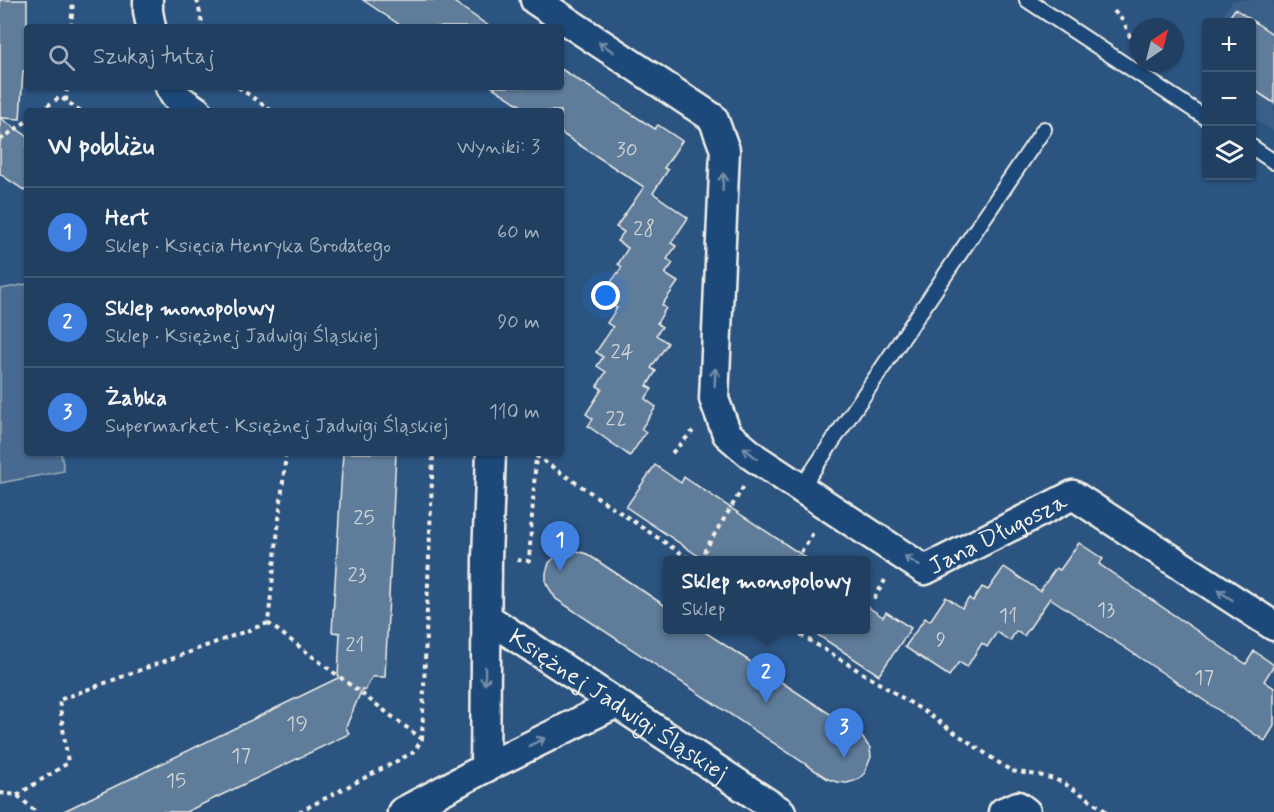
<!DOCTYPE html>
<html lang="pl">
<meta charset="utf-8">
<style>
:root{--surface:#213f61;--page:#2d4a6a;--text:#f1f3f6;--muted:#a2afbd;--line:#3e5876;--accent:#ff9aa2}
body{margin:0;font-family:Mynerve,sans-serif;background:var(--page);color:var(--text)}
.controls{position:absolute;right:18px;top:18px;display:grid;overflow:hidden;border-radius:6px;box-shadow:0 2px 4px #0004}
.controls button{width:54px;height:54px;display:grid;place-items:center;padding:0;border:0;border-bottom:2px solid var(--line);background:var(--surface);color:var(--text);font:30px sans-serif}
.compass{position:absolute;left:1130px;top:18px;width:54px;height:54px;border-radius:50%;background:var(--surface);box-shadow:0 2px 4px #0004;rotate:35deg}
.you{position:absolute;left:606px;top:296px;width:21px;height:21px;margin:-15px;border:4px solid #fff;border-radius:50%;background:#1a73e8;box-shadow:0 0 0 9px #1a73e833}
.badge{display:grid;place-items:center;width:39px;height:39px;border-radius:50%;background:var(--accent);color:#fff;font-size:20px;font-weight:700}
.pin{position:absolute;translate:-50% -50px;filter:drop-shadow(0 2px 3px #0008)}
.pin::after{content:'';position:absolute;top:32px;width:21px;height:18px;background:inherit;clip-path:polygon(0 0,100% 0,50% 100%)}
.popup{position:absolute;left:663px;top:556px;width:207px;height:78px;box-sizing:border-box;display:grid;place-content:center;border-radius:6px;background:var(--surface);filter:drop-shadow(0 2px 4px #0005);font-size:20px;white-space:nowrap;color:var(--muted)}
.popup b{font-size:22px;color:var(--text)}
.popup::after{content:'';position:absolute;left:50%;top:100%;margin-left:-12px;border:12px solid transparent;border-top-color:var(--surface)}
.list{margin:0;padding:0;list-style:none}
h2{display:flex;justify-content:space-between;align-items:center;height:78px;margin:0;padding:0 24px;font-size:26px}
h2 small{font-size:20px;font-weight:400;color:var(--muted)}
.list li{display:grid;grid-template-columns:39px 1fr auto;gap:18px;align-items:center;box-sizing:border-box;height:90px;padding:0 24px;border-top:2px solid var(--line)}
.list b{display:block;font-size:22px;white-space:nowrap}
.list p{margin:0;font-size:20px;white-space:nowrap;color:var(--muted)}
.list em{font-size:20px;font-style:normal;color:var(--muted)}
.icon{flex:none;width:33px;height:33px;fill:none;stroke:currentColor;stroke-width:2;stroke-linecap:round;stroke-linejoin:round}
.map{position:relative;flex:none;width:1274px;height:812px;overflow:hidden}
.search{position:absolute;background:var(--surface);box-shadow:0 2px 4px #0004;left:24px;top:24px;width:540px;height:66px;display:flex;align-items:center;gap:15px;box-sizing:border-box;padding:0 21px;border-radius:6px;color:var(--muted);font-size:22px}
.panel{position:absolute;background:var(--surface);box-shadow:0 2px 4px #0004;left:24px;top:108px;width:540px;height:348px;border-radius:6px}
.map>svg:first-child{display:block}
.built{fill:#3b6088}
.green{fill:#496b90;stroke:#9eaebc;stroke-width:1.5}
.building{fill:#5e7b9a;stroke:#f4f1e8;stroke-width:1.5}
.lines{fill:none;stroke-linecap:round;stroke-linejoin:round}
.lane-casing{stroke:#f4f1e8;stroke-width:18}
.street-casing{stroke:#f4f1e8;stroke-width:33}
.path{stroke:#f4f1e8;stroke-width:4;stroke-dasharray:4.5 4.5;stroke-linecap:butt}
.lane{stroke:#1f4a7a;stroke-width:14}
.street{stroke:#1f4a7a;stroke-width:28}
.oneway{stroke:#748da6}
.labels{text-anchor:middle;stroke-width:4.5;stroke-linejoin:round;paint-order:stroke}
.number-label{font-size:21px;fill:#ced4d4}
.street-label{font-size:24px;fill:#f4f1e8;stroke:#1f4a7a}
</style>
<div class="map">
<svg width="1274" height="812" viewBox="0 0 1274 812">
<rect width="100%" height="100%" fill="#2c5481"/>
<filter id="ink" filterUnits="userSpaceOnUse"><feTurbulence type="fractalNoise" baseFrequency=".0167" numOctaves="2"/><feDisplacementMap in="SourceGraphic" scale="12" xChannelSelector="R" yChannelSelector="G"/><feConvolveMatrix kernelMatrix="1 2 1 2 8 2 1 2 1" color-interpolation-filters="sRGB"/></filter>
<g filter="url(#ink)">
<polygon class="built" points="1233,0 1274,0 1274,132 1252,117 1252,22 1218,22"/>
<polygon class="green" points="27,284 27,453 61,453 64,471 0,483 0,289"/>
<g class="building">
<polygon points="0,0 27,0 27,71 23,71 20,119 0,118 27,136 27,192 0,174"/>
<polygon points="363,0 451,0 490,27 403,27"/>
<polygon points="1235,9 1274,35 1274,103 1251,88 1251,22 1226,22"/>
<polygon points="561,69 655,129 658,125 682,141 664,168 668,170 653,193 688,218 671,243 676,246 667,259 673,263 665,274 678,282 662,305 666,308 657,323 662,327 656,335 668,343 651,368 656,371 647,386 652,389 645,399 656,407 641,429 646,432 630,456 588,426 593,419 586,414 602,389 597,386 606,372 597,366 603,357 596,352 613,327 607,323 617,308 607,302 613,294 606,289 622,267 618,264 628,248 617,241 624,232 616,227 644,187 561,133 561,111 529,111 492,87 561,87"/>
<polygon points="343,453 396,453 385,677 372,677 365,691 362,689 346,727 349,734 186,812 62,812 338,678 340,633 332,632"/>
<polygon points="655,465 681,483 684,477 811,561 706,561 626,507"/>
<polygon points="1079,543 1103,559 1099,564 1246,664 1254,651 1274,665 1264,681 1274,688 1274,726 1265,741 1050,598 1024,636 1016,631 1010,641 997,632 987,647 982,643 967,667 959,662 949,676 905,647 925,618 930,621 946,597 962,608 969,598 973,601 982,587 988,590 1004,567 1040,591 1056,568 1060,570"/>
<polygon points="566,551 577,551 587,554 667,607 667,630 702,630 859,733 870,748 871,757 864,774 857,780 847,783 837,782 828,779 556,599 546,583 546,573 549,563 556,556"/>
<polygon points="865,605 883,617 886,612 911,628 879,675 810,630 865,630"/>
</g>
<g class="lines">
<defs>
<g id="lane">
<polyline points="1027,0 1206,118"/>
<polyline points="1252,147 1274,162"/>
<polyline points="801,488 1044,129"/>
</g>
<g id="street">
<polyline points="148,0 148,11 151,27"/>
<path id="s1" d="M535,0L713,118L725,150L714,399L727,434L755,458L925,570L1073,495L1274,626"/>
<polyline points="170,87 175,96 197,111"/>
<path id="s2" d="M486,617L781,812"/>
<polyline points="485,768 487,559 491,453"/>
<polyline points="402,812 485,768 615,704"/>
<polyline points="1003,812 1018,806 1026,812"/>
</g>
</defs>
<use href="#lane" class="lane-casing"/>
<use href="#street" class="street-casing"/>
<g class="path">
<polyline points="197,0 203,27"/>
<polyline points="1114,11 1124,22 1131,39"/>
<polyline points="71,27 73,0"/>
<polyline points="238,87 272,111"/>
<polyline points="66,101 67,87"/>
<polyline points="40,111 60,97 81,111"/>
<polyline points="0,140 27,121"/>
<polyline points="286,453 268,623 422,739"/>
<polyline points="672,453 693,431"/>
<polyline points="517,560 529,561 536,456 691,560"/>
<polyline points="699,560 744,486"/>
<polyline points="796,560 813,533"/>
<polyline points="874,599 885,580"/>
<polyline points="793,630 922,710 1011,771 1044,776 1062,782 1086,797 1107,812"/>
<polyline points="0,793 17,795 36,812"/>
<polyline points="17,795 68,763 59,700 268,623"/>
<polyline points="299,812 414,752 422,739 433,453"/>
</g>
<use href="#lane" class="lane"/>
<use href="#street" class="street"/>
</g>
<defs><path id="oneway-shaft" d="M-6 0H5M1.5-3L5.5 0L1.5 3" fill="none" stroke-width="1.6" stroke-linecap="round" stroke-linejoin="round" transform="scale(1.5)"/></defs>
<g class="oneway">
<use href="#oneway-shaft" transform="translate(606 47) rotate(-146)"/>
<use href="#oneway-shaft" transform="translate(723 182) rotate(-87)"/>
<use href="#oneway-shaft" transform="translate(715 377) rotate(-88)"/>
<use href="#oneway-shaft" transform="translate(750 453) rotate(-141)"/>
<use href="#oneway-shaft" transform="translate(912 561) rotate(-147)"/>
<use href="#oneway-shaft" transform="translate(1225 595) rotate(-147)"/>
<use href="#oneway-shaft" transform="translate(485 676) rotate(91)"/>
<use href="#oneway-shaft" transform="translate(537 742) rotate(-26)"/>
</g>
</g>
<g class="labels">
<g class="number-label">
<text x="627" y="156">30</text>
<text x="644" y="235">28</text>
<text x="622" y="358">24</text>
<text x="616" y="425">22</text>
<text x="364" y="524">25</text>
<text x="357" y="581">23</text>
<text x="1106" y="616">13</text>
<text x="1008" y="622">11</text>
<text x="941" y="646">9</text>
<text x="355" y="651">21</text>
<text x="1204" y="684">17</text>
<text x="297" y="730">19</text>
<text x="241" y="762">17</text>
<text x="176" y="787">15</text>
</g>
<g class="street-label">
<text dy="8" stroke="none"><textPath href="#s1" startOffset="856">Jana Długosza</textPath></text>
<text dy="8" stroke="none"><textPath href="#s2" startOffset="159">Księżnej Jadwigi Śląskiej</textPath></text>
</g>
</g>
</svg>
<div class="controls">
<button>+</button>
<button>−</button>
<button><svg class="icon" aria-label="layers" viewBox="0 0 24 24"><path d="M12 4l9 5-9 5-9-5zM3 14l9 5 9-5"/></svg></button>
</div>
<svg class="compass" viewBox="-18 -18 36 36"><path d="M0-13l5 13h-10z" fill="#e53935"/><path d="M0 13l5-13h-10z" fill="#a2afbd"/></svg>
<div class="you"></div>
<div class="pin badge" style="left:560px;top:571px;background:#3f7fe0">1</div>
<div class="pin badge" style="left:766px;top:703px;background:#3f7fe0">2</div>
<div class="popup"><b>Sklep monopolowy</b>Sklep</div>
<div class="pin badge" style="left:844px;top:758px;background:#3f7fe0">3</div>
<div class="search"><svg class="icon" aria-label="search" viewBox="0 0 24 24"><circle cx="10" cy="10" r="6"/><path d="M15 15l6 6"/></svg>Szukaj tutaj</div>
<section class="panel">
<h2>W pobliżu<small>Wyniki: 3</small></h2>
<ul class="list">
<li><span class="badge" style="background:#3f7fe0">1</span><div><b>Hert</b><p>Sklep · Księcia Henryka Brodatego</p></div><em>60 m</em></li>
<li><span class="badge" style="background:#3f7fe0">2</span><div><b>Sklep monopolowy</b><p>Sklep · Księżnej Jadwigi Śląskiej</p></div><em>90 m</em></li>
<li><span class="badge" style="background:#3f7fe0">3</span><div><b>Żabka</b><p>Supermarket · Księżnej Jadwigi Śląskiej</p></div><em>110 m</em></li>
</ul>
</section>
</div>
